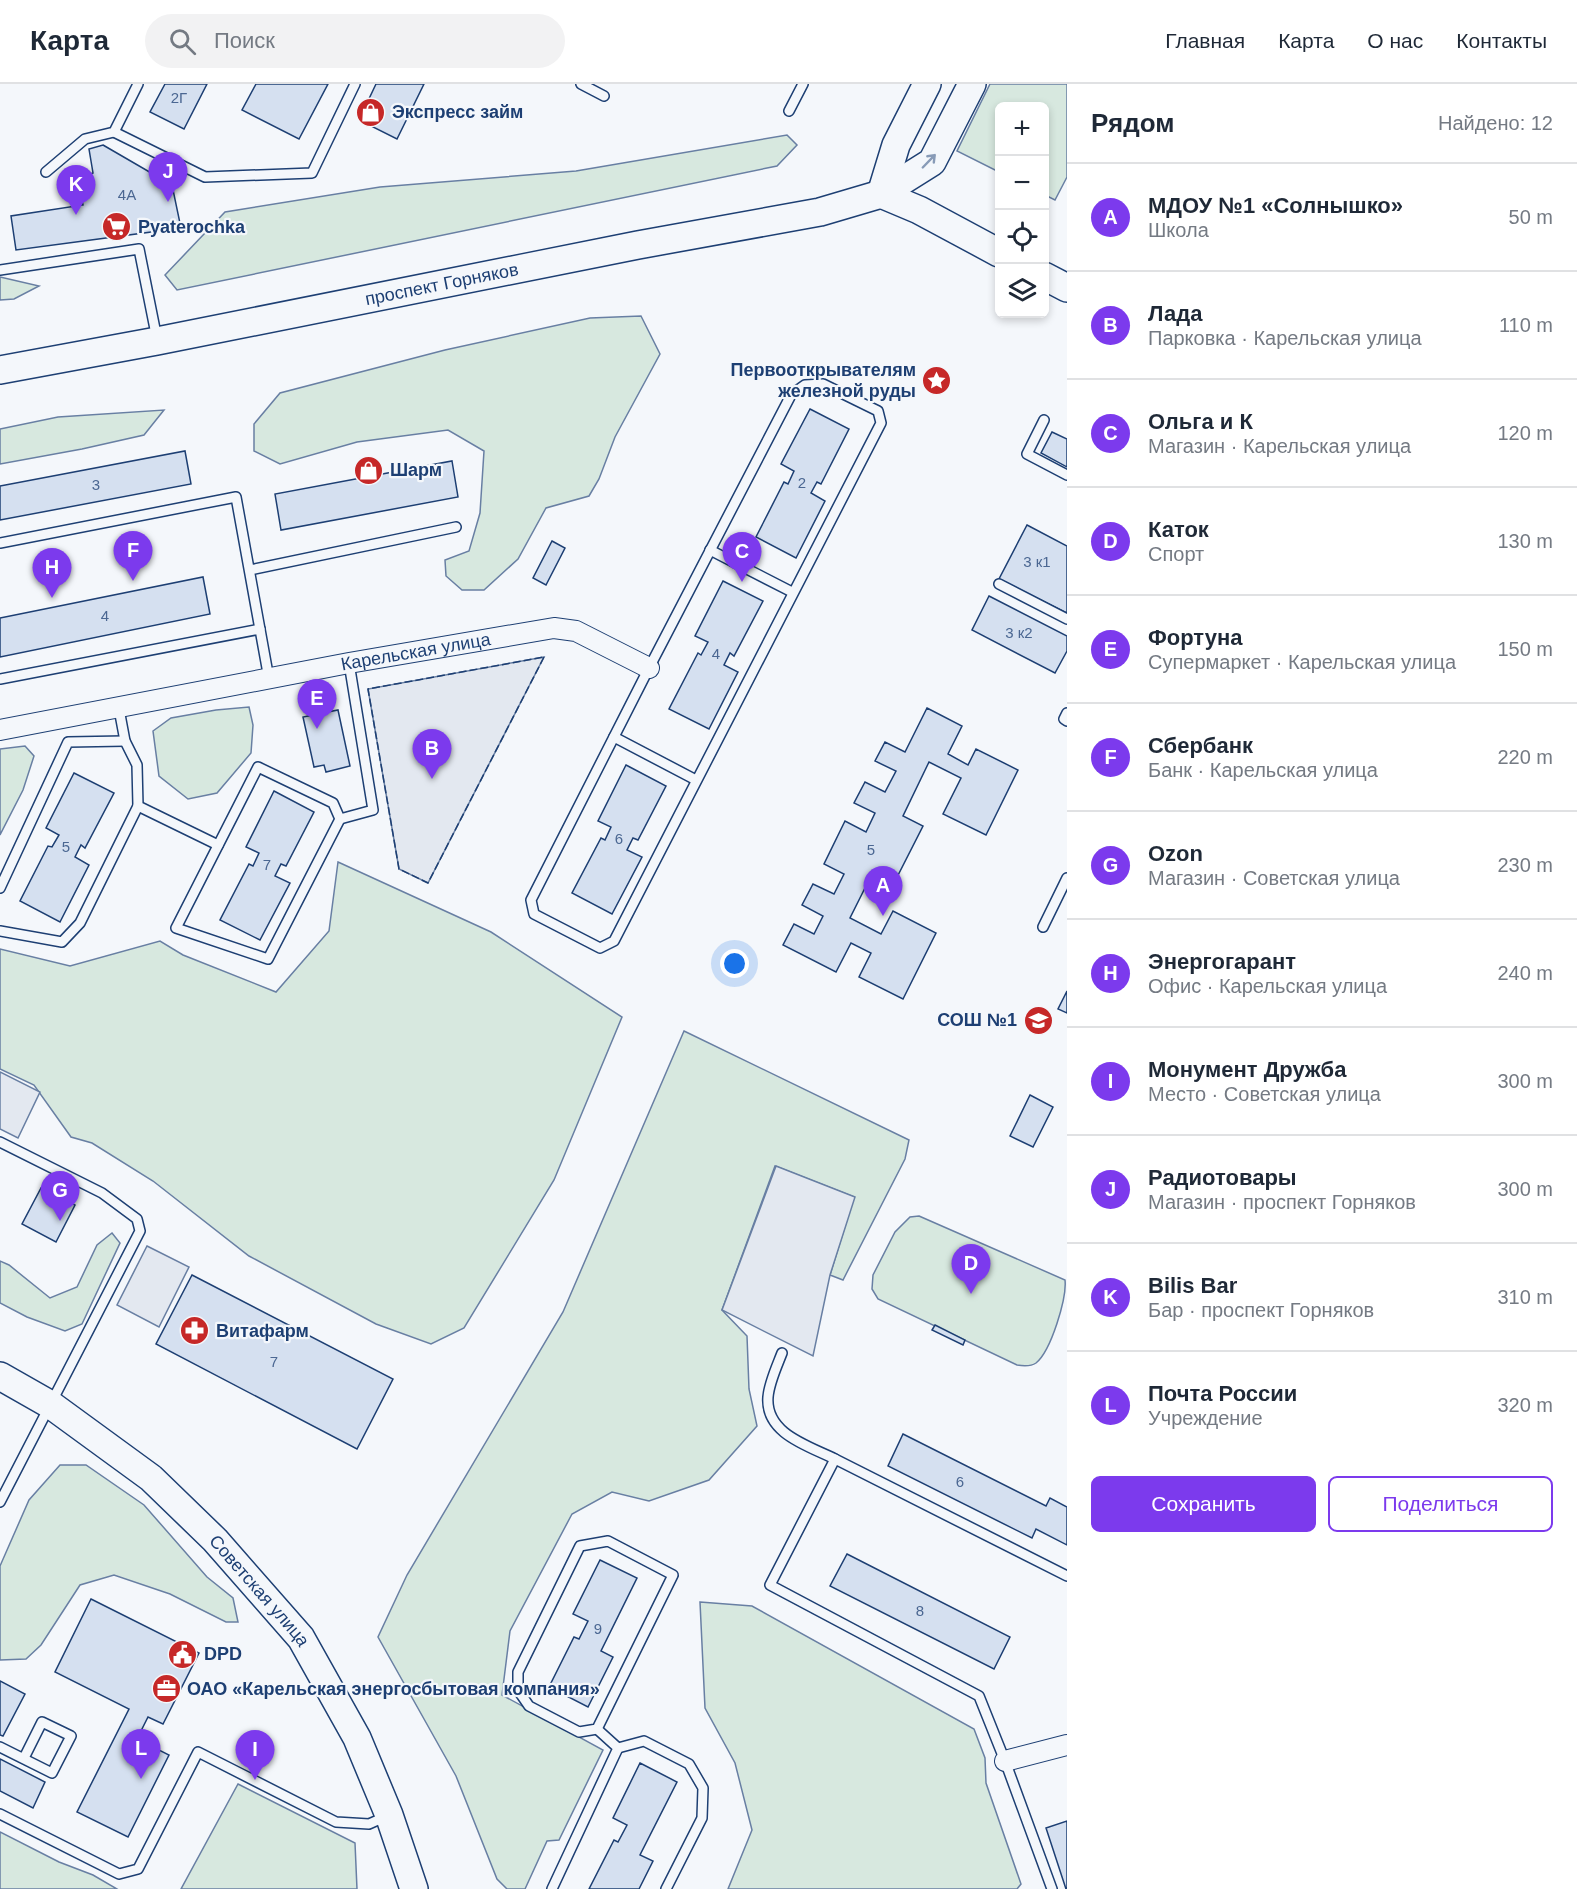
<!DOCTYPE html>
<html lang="ru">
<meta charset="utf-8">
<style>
:root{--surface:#fff;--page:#f2f2f3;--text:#1f2937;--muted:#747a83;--line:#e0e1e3;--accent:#7c3aed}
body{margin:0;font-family:Arial,sans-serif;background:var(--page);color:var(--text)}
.controls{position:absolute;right:18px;top:18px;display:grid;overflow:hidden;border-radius:9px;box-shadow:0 3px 9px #0003}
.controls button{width:54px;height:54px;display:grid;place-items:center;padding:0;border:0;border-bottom:2px solid var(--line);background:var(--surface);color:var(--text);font:30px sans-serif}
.you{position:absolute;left:735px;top:880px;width:21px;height:21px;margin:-15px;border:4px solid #fff;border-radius:50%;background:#1a73e8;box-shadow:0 0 0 9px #1a73e833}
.badge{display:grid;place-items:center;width:39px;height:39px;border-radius:50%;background:var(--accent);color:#fff;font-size:20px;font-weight:700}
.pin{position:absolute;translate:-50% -50px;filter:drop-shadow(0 2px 3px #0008)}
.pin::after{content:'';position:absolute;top:32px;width:21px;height:18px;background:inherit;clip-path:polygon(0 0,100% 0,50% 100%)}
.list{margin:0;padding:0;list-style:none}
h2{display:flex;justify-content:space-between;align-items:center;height:78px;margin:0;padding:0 24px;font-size:26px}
h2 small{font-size:20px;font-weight:400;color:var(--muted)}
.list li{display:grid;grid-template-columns:39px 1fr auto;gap:18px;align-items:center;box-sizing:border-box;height:108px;padding:0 24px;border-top:2px solid var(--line)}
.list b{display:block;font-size:22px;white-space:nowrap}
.list p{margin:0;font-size:20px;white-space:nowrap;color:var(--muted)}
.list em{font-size:20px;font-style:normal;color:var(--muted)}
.actions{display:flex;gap:12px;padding:18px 24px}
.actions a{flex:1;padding:14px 0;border:2px solid var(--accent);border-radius:9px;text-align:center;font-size:21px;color:var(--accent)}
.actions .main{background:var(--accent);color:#fff}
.icon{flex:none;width:33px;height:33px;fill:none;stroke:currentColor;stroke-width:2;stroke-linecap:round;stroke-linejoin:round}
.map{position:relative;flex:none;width:1067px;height:1805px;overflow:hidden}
header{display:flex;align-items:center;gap:36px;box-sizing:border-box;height:84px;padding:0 30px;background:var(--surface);border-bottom:2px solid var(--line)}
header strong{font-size:28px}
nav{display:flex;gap:33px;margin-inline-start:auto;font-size:21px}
.search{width:420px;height:54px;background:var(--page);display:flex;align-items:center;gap:15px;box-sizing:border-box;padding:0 21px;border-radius:33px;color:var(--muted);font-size:22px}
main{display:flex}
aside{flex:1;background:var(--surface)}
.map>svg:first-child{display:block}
.green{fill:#d7e8df;stroke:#687fa3;stroke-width:1.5}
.parking{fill:#e3e8f0;stroke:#687fa3;stroke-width:1.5}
.building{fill:#d5e0f0;stroke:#1d3f73;stroke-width:1.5}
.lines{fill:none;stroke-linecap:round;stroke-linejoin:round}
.lane-casing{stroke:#1d3f73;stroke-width:12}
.street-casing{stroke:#1d3f73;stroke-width:22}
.secondary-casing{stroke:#1d3f73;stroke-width:30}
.lane{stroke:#f4f7fb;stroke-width:9}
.street{stroke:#f4f7fb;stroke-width:20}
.secondary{stroke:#f4f7fb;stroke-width:27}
.fence{stroke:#1d3f73;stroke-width:1.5;stroke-dasharray:8 3;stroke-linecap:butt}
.oneway{stroke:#889bb7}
.labels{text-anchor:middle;stroke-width:4.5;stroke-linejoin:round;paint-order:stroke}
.number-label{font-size:15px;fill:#4b6792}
.poi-label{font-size:18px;font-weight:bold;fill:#1d3f73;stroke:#f4f7fb;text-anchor:start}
.street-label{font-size:18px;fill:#1d3f73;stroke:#f4f7fb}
</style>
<header>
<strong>Карта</strong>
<div class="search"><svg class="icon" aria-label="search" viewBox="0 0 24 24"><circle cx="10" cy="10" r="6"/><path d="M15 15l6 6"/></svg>Поиск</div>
<nav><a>Главная</a><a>Карта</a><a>О нас</a><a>Контакты</a></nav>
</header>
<main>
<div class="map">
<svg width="1067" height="1805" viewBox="0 0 1067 1805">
<rect width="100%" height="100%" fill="#f4f7fb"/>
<g class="green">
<polygon points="990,0 1067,0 1067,93 1055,116 1045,111 1044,22 999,22 999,88 957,67"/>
<polygon points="787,51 797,61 777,82 177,206 165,191 225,128 380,103 576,87"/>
<polygon points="0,193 39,202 14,215 0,216"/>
<polygon points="641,232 660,270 615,353 599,395 589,412 546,424 518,475 484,506 462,506 446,492 445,476 469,467 480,429 484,367 448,346 357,358 280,380 254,367 254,340 280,309 445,266 590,234"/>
<polygon points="164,326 144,351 82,365 0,380 0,345 58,333"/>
<polygon points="249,623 253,641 251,669 217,709 188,715 159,692 153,647 171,634 216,626"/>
<polygon points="25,662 34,672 23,706 0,751 0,665"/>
<polygon points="338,778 491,848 622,933 554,1096 464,1244 431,1260 376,1240 249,1172 153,1097 92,1059 71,1053 34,1001 0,985 0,865 70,882 160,857 183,871 276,908 329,847"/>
<polygon points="684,947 909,1056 905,1075 843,1196 830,1191 854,1113 775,1082 722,1226 747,1252 749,1305 757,1342 709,1396 649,1417 612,1408 572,1430 510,1547 502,1611 603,1666 559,1756 547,1757 525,1805 507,1805 497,1795 456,1692 378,1553 407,1491 563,1228"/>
<path d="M919,1132L1065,1196C1067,1214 1051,1267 1036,1279C1030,1283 1023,1282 1017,1281L878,1215L872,1205L873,1191L895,1148L910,1133Z"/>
<polygon points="112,1149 120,1159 82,1240 65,1247 27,1233 0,1219 0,1177 9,1181 50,1214 77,1203 97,1161"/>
<polygon points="60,1381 86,1381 144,1421 207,1493 233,1514 238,1538 226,1538 170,1510 114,1491 80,1501 41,1561 26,1575 0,1576 0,1482 29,1416"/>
<polygon points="700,1518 752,1522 974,1645 985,1674 986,1699 1021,1800 1017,1805 728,1805 752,1746 735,1679 705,1624"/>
<polygon points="238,1700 355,1759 357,1805 181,1805"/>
<polygon points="0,1748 59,1778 93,1791 117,1805 0,1805"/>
</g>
<g class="parking">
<polygon points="544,573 428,799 399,785 368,605"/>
<polygon points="0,988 40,1008 18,1054 0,1045"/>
<polygon points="776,1082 855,1113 830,1191 813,1272 722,1226"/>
<polygon points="147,1162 189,1183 159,1243 117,1221"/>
</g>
<g class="building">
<polygon points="165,0 207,0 184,45 150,28"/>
<polygon points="256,0 328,0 299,55 242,26"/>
<polygon points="376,0 424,0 397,55 359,36"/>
<polygon points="103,61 172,101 181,144 16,166 11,132 83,121 77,95 93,89 89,65"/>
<polygon points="810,325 849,345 821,400 817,398 811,409 825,417 796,474 756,453 784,398 788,400 794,387 781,380"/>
<polygon points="1052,348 1067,355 1067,383 1041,369"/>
<polygon points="185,367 191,400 0,436 0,402"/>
<polygon points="452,377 458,413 281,446 275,410"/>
<polygon points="1027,441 1067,462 1067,529 999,495"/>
<polygon points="552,457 565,464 546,501 533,494"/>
<polygon points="203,493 210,530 0,573 0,534"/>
<polygon points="723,497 763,517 734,572 730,569 724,581 738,588 709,645 669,625 698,569 701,571 708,558 695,552"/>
<polygon points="989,512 1067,552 1067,567 1055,589 972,546"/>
<polygon points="927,624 962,642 948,670 968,681 976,665 1018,686 986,751 943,730 961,694 929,678 903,732 923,742 891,805 870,794 850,834 881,850 893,827 936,849 903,915 859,893 871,869 851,859 836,888 783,861 794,840 814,850 823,832 802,821 813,800 834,810 844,790 824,780 845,737 866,748 875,729 854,719 865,698 885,708 896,687 875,677 885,658 905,668"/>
<polygon points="338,626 350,682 326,688 324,681 314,683 303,633"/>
<polygon points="626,681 666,702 638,756 633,754 627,766 642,773 612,830 572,809 601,754 605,756 611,743 598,737"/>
<polygon points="74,689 114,709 85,764 81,761 75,773 89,781 60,838 20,817 48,762 52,763 59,751 46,744"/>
<polygon points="274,707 314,728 286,782 281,780 275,792 290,799 260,856 220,836 249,780 253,782 259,769 246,763"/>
<polygon points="1067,907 1067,929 1058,925"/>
<polygon points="1030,1011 1053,1023 1033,1063 1010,1052"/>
<polygon points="41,1104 75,1121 56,1158 22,1140"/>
<polygon points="192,1191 393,1295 357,1365 156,1260"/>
<polygon points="935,1241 965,1256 963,1261 932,1246"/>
<polygon points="903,1350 1046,1422 1050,1414 1067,1423 1067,1461 1036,1445 1032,1454 888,1382"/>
<polygon points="847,1470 1010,1553 994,1585 830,1502"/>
<polygon points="600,1476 637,1494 601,1567 613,1573 588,1623 549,1603 574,1553 579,1555 588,1537 573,1530"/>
<polygon points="91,1515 199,1569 163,1640 148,1633 137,1655 169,1671 128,1753 77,1728 129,1625 55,1588"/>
<polygon points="0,1597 25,1610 3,1652 0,1651"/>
<polygon points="0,1675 45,1698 33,1724 0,1707"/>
<polygon points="640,1679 677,1698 640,1771 653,1777 639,1805 589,1805 614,1756 618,1758 627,1741 613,1734"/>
<polygon points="1067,1737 1067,1805 1066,1805 1046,1744"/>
</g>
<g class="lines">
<defs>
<g id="lane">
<polyline points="581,0 604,12"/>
<polyline points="789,27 803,0"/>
<polyline points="114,48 205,93 312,89 355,0"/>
<polyline points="46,88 85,55 114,48 138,0"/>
<polyline points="0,186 139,165 157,255"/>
<polygon points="823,300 878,327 881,339 614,857 600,864 534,830 531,816 649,584 791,311 805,301"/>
<polyline points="1044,336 1027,370 1067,391"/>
<polyline points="0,459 236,413 269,595"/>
<polyline points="710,466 792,508"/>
<polyline points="250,486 456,443"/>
<polyline points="999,500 1067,535"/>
<polyline points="0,595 260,545"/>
<polyline points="119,625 125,657 137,681 138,722 218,761"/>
<polyline points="1067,629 1064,635 1067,637"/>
<polyline points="614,653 696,696"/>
<polygon points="258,683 333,719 340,735 268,875 176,844"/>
<polyline points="340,735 373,726 349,579"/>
<polyline points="0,804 68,658 125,657"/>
<polyline points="1043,843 1067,794"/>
<polyline points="0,847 62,858 80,839 138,722"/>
<polyline points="0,1058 102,1109 137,1135 140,1147 0,1418"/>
<path d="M782,1269C777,1282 769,1299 768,1313C765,1350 809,1362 835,1375"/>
<polygon points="608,1457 673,1491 597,1645 579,1648 529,1622 518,1606 518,1588 580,1462"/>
<polyline points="0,1663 52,1689 71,1652 42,1638 24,1674"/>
<polyline points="618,1664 644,1657 689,1680 703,1704 702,1734 666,1805"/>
<polyline points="0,1730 119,1790 138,1785 198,1668 336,1738 369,1740 387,1732"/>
<polyline points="552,1805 618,1664 597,1645"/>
<polyline points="1052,1805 1005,1677 979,1612 770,1501 835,1375 1067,1492"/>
</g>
<g id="street">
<path id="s1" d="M0,646L349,579L554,544L576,547L649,584"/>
<polyline points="1005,1677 1067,1661"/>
</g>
<g id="secondary">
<polyline points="881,110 919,126 999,169"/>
<polyline points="881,110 896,61 927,0"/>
<polyline points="1044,192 1067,204"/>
<path id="s2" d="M0,286L157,257L638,161L820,128L881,110L932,78L972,0"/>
<path id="s3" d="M0,1292L51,1321L151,1394L215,1456L301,1554L357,1654L389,1731L414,1805"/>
</g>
</defs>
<use href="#lane" class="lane-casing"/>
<use href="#street" class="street-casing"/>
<use href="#secondary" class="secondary-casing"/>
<use href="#lane" class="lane"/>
<use href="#street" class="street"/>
<use href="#secondary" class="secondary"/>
<polygon class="fence" points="544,573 428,799 399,785 368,605"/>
</g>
<defs><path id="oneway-shaft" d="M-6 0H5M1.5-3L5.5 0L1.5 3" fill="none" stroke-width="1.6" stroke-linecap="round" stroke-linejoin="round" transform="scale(1.5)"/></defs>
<use class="oneway" href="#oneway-shaft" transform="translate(929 77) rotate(-46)"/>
<defs>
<symbol id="shop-disc" viewBox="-11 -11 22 22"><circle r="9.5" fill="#c62828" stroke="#f4f7fb"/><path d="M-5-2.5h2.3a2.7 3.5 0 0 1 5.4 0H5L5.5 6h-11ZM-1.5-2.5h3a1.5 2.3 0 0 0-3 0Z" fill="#fff"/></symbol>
<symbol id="supermarket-disc" viewBox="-11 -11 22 22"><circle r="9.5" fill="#c62828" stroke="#f4f7fb"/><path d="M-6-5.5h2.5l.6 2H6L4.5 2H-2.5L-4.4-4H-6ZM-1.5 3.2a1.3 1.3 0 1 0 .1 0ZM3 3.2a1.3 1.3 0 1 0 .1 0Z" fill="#fff"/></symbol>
<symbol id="sight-disc" viewBox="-11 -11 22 22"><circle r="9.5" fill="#c62828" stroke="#f4f7fb"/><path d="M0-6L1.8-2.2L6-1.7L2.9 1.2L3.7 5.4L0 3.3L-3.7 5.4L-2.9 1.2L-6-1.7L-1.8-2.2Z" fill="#fff"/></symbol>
<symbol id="school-disc" viewBox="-11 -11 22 22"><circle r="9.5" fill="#c62828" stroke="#f4f7fb"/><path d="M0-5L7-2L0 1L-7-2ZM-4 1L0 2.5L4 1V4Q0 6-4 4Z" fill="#fff"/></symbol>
<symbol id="pharmacy-disc" viewBox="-11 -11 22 22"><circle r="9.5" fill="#c62828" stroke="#f4f7fb"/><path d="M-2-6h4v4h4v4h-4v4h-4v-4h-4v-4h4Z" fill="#fff"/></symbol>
<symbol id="civic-disc" viewBox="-11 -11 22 22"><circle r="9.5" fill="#c62828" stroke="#f4f7fb"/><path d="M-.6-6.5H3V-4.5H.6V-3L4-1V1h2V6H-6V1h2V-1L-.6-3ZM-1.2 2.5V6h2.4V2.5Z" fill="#fff"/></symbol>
<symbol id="office-disc" viewBox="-11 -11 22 22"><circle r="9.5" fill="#c62828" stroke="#f4f7fb"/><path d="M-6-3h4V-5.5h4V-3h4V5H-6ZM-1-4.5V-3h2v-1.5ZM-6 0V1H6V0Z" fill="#fff"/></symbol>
</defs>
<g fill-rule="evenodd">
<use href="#shop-disc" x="354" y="12" width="33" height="33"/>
<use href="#supermarket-disc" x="100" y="126" width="33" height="33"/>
<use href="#sight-disc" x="920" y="280" width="33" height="33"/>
<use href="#shop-disc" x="352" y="370" width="33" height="33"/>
<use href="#school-disc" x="1022" y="920" width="33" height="33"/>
<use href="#pharmacy-disc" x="178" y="1230" width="33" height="33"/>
<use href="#civic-disc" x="166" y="1554" width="33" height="33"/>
<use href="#office-disc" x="150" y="1588" width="33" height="33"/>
</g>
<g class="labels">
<g class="number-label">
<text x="179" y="19">2Г</text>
<text x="127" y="116">4А</text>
<text x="802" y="404">2</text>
<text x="96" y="406">3</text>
<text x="1037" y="483">3 к1</text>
<text x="105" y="537">4</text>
<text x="1019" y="554">3 к2</text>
<text x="716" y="575">4</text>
<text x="619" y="760">6</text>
<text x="66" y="768">5</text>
<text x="871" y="771">5</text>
<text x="267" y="786">7</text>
<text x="274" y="1283">7</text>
<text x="960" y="1403">6</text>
<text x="920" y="1532">8</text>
<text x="598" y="1550">9</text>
</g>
<g class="poi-label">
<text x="392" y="34">Экспресс займ</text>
<text x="138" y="149">Pyaterochka</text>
<text x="916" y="292" text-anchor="end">Первооткрывателям<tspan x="916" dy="21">железной руды</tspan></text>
<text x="390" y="392">Шарм</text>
<text x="1017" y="942" text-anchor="end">СОШ №1</text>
<text x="216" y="1253">Витафарм</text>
<text x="204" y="1576">DPD</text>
<text x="187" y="1611">ОАО «Карельская энергосбытовая компания»</text>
</g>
<g class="street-label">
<text dy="6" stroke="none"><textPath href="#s2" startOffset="450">проспект Горняков</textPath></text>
<text dy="6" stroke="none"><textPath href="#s1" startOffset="423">Карельская улица</textPath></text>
<text dy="6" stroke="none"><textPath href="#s3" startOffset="339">Советская улица</textPath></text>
</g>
</g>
</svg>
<div class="controls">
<button>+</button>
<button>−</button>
<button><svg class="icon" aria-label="locate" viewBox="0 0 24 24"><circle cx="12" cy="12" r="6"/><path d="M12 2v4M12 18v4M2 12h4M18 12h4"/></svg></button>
<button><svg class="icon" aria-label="layers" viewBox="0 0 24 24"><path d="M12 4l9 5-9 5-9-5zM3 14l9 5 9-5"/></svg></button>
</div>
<div class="you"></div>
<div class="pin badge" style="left:883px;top:832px">A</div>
<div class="pin badge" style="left:432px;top:695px">B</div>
<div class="pin badge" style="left:742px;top:498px">C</div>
<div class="pin badge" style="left:971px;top:1210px">D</div>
<div class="pin badge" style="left:317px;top:645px">E</div>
<div class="pin badge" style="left:133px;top:497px">F</div>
<div class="pin badge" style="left:60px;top:1137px">G</div>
<div class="pin badge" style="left:52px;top:514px">H</div>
<div class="pin badge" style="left:255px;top:1696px">I</div>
<div class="pin badge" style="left:168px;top:118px">J</div>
<div class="pin badge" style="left:76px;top:131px">K</div>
<div class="pin badge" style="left:141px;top:1695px">L</div>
</div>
<aside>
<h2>Рядом<small>Найдено: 12</small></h2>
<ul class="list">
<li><span class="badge">A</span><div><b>МДОУ №1 «Солнышко»</b><p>Школа</p></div><em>50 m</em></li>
<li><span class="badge">B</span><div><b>Лада</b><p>Парковка · Карельская улица</p></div><em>110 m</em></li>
<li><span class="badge">C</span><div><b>Ольга и К</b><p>Магазин · Карельская улица</p></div><em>120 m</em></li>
<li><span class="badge">D</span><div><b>Каток</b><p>Спорт</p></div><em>130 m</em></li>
<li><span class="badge">E</span><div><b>Фортуна</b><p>Супермаркет · Карельская улица</p></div><em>150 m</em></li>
<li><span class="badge">F</span><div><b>Сбербанк</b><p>Банк · Карельская улица</p></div><em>220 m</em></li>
<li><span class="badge">G</span><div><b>Ozon</b><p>Магазин · Советская улица</p></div><em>230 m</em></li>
<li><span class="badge">H</span><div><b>Энергогарант</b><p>Офис · Карельская улица</p></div><em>240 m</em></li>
<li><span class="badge">I</span><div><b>Монумент Дружба</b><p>Место · Советская улица</p></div><em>300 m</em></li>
<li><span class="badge">J</span><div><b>Радиотовары</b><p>Магазин · проспект Горняков</p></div><em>300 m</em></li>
<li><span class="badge">K</span><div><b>Bilis Bar</b><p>Бар · проспект Горняков</p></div><em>310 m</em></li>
<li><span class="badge">L</span><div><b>Почта России</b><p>Учреждение</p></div><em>320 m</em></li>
</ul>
<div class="actions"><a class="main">Сохранить</a><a>Поделиться</a></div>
</aside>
</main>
